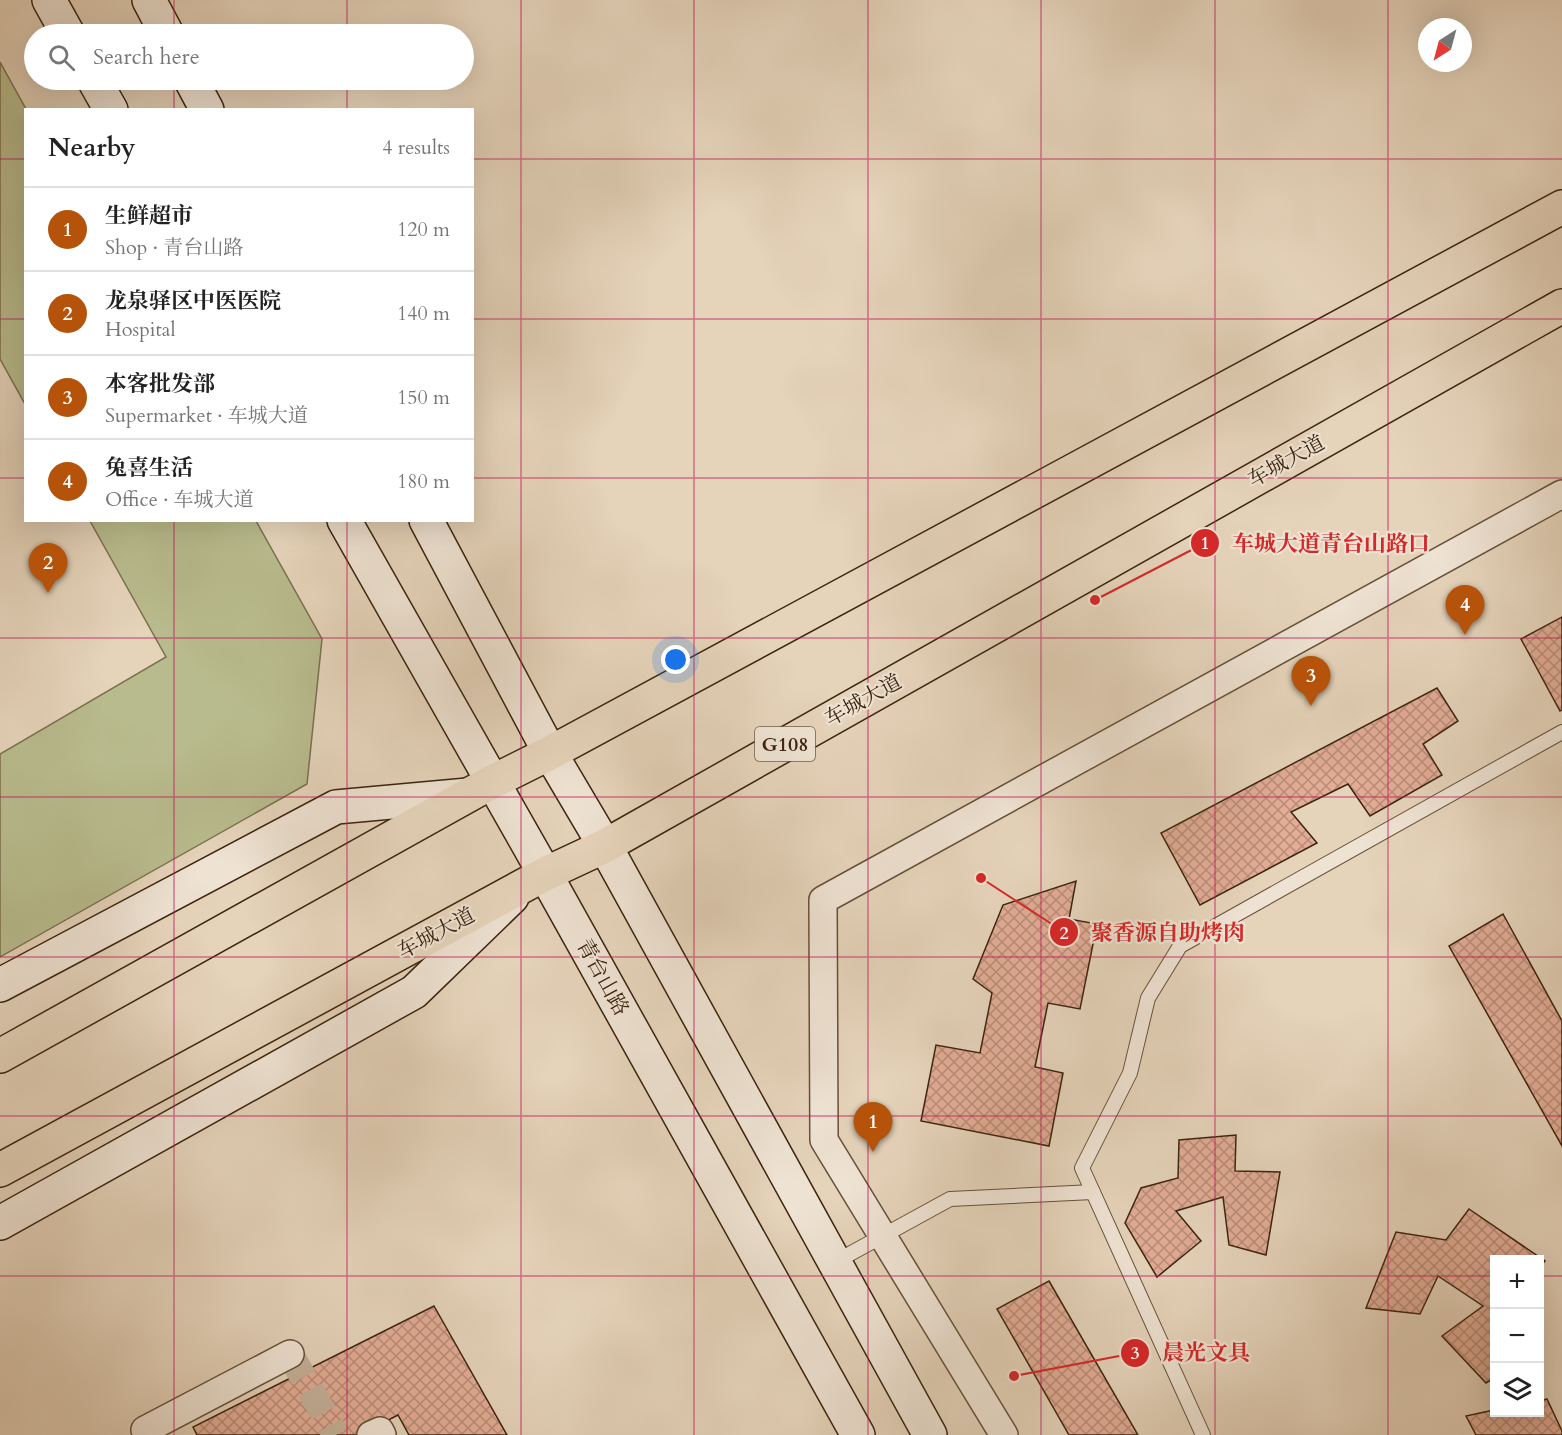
<!DOCTYPE html>
<meta charset="utf-8">
<style>
:root{--surface:#fff;--page:#f6f6f6;--text:#222;--muted:#767676;--line:#e0e0e0;--accent:#b45309}
body{margin:0;font-family:Cardo,"Noto Serif SC",serif;background:var(--page);color:var(--text)}
.controls{position:absolute;right:18px;bottom:18px;display:grid;overflow:hidden;border-radius:0px;box-shadow:0 6px 24px #0002}
.controls button{width:54px;height:54px;display:grid;place-items:center;padding:0;border:0;border-bottom:2px solid var(--line);background:var(--surface);color:var(--text);font:30px sans-serif}
.compass{position:absolute;left:1418px;top:18px;width:54px;height:54px;border-radius:50%;background:var(--surface);box-shadow:0 6px 24px #0002;rotate:216deg}
.you{position:absolute;left:676px;top:660px;width:21px;height:21px;margin:-15px;border:4px solid #fff;border-radius:50%;background:#1a73e8;box-shadow:0 0 0 9px #1a73e833}
.badge{display:grid;place-items:center;width:39px;height:39px;border-radius:50%;background:var(--accent);color:#fff;font-size:20px;font-weight:700}
.pin{position:absolute;translate:-50% -50px;filter:drop-shadow(0 2px 3px #0008)}
.pin::after{content:'';position:absolute;top:32px;width:21px;height:18px;background:inherit;clip-path:polygon(0 0,100% 0,50% 100%)}
.list{margin:0;padding:0;list-style:none}
h2{display:flex;justify-content:space-between;align-items:center;height:78px;margin:0;padding:0 24px;font-size:26px}
h2 small{font-size:20px;font-weight:400;color:var(--muted)}
.list li{display:grid;grid-template-columns:39px 1fr auto;gap:18px;align-items:center;box-sizing:border-box;height:84px;padding:0 24px;border-top:2px solid var(--line)}
.list b{display:block;font-size:22px;white-space:nowrap}
.list p{margin:0;font-size:20px;white-space:nowrap;color:var(--muted)}
.list em{font-size:20px;font-style:normal;color:var(--muted)}
.icon{flex:none;width:33px;height:33px;fill:none;stroke:currentColor;stroke-width:2;stroke-linecap:round;stroke-linejoin:round}
.map{position:relative;flex:none;width:1562px;height:1435px;overflow:hidden}
.search{position:absolute;background:var(--surface);box-shadow:0 6px 24px #0002;left:24px;top:24px;width:450px;height:66px;display:flex;align-items:center;gap:15px;box-sizing:border-box;padding:0 21px;border-radius:33px;color:var(--muted);font-size:22px}
.panel{position:absolute;background:var(--surface);box-shadow:0 6px 24px #0002;left:24px;top:108px;width:450px;height:414px;border-radius:0px}
.map>svg:first-child{display:block}
.park{fill:#b8bb8d;stroke:#7a704e;stroke-width:1.5}
.building{fill:url(#building-cross-hatch);stroke:#3c240f;stroke-width:1.5}
.lines{fill:none;stroke-linecap:round;stroke-linejoin:round}
.street-tunnel{stroke:#c3b098;stroke-width:27;stroke-dasharray:27 14;stroke-linecap:butt}
.lane-casing{stroke:#66503a;stroke-width:16}
.street-casing{stroke:#66503a;stroke-width:30}
.secondary-casing{stroke:#3c240f;stroke-width:36}
.highway-casing{stroke:#3c240f;stroke-width:36}
.lane{stroke:#eee2d2;stroke-width:14}
.street{stroke:#eee2d2;stroke-width:27}
.secondary{stroke:#eee2d2;stroke-width:33}
.highway{stroke:#e5d3ba;stroke-width:33}
.grid{fill:none;stroke:#c2185b;stroke-width:1.5;stroke-opacity:0.55}
.labels{text-anchor:middle;stroke-width:4.5;stroke-linejoin:round;paint-order:stroke}
.shield{fill:#eee2d2;stroke:#715d4a;stroke-width:1.5}
.shield-label{font-size:20px;font-weight:bold;fill:#3c240f}
.street-label{font-size:21px;fill:#3c240f;stroke:#eee2d2}
.leader{fill:none;stroke:#d62828;stroke-width:2}
.callout-dot{fill:#d62828;stroke:#eee2d2;stroke-width:2}
.mark-label{font-size:18px;text-anchor:middle;font-weight:bold;fill:#fff}
.callout-label{font-size:22px;text-anchor:middle;font-weight:bold;fill:#d62828;stroke:#eee2d2;stroke-width:4.5;stroke-linejoin:round;paint-order:stroke}
</style>
<div class="map">
<svg width="1562" height="1435" viewBox="0 0 1562 1435">
<defs>
<pattern id="building-cross-hatch" width="8" height="8" patternUnits="userSpaceOnUse" patternTransform="scale(1.5)"><rect width="8" height="8" fill="#e2ac95"/><path d="M0 0l8 8M0 8l8-8" fill="none" stroke="#b88c78"/></pattern>
</defs>
<rect width="100%" height="100%" fill="#e5d3ba"/>
<filter id="stains"><feTurbulence type="fractalNoise" baseFrequency=".00333" numOctaves="4"/><feColorMatrix values="0 0 0 0 .2 0 0 0 0 .09 0 0 0 0 .02 0 0 0 .5 -.17"/></filter>
<radialGradient id="worn" r=".72"><stop offset=".6" stop-color="#630" stop-opacity="0"/><stop offset="1" stop-color="#630" stop-opacity=".3"/></radialGradient>
<g class="park">
<polygon points="0,62 26,109 25,404 0,359"/>
<polygon points="90,521 256,521 322,639 307,784 0,957 0,754 166,657"/>
</g>
<g class="building">
<polygon points="1562,617 1562,710 1560,711 1521,639"/>
<polygon points="1437,688 1458,721 1423,744 1442,775 1370,816 1348,784 1291,812 1317,843 1200,905 1161,833"/>
<polygon points="1076,881 1069,919 1097,924 1080,1009 1048,1003 1035,1067 1063,1073 1049,1146 921,1121 936,1045 980,1053 992,993 973,979 1003,905"/>
<polygon points="1503,914 1562,1021 1562,1146 1449,946"/>
<polygon points="1236,1135 1235,1171 1280,1172 1266,1255 1229,1245 1223,1197 1176,1211 1201,1241 1157,1277 1125,1223 1141,1188 1178,1178 1179,1140"/>
<polygon points="1469,1209 1545,1261 1540,1267 1540,1260 1494,1260 1494,1378 1486,1383 1442,1336 1483,1306 1438,1276 1420,1314 1366,1308 1396,1232 1446,1240"/>
<polygon points="1049,1281 1138,1435 1069,1435 997,1309"/>
<polygon points="434,1306 507,1435 409,1435 398,1415 359,1435 197,1435 193,1427"/>
<polygon points="1547,1399 1562,1431 1562,1435 1476,1435 1466,1416 1494,1410 1494,1412 1540,1412 1540,1401"/>
</g>
<g class="lines">
<polyline class="street-tunnel" points="290,1354 336,1435"/>
<defs>
<g id="lane">
<polyline points="835,1262 950,1199 1093,1192"/>
<polyline points="1203,1435 1082,1168 1130,1073 1148,998 1180,946 1562,732"/>
</g>
<g id="street">
<polyline points="145,1430 290,1354"/>
<polyline points="371,1435 380,1431 382,1435"/>
<polyline points="1004,1435 824,1140 823,900 1562,494"/>
</g>
<g id="secondary">
<polyline points="49,0 68,34"/>
<polyline points="149,0 167,34"/>
<polyline points="94,80 111,110"/>
<polyline points="191,80 207,110"/>
<polyline points="344,520 545,874 858,1435"/>
<polyline points="426,520 550,753 605,846 930,1435"/>
<polyline points="0,985 336,807 468,795"/>
<polyline points="0,1223 414,992 512,897"/>
</g>
<g id="highway">
<polyline points="0,1056 492,782 550,753 1562,207"/>
<polyline points="0,1170 545,874 605,846 1562,306"/>
</g>
</defs>
<use href="#lane" class="lane-casing"/>
<use href="#street" class="street-casing"/>
<use href="#secondary" class="secondary-casing"/>
<use href="#highway" class="highway-casing"/>
<use href="#lane" class="lane"/>
<use href="#street" class="street"/>
<use href="#secondary" class="secondary"/>
<use href="#highway" class="highway"/>
</g>
<path class="grid" d="M174,0V34M347,0V34M521,0V1435M694,0V1435M868,0V1435M1041,0V1435M1215,0V1435M1388,0V1435M174,80V110M347,80V110M0,159H26M472,159H1562M0,319H26M472,319H1562M0,478H26M472,478H1562M174,520V1435M347,520V1435M0,638H1562M0,797H1562M0,957H1562M0,1116H1562M0,1276H1494M1540,1276H1562"/>
<g class="labels">
<rect class="shield" x="755" y="727" width="60" height="34" rx="4.5"/>
<g class="shield-label">
<text x="785" y="751">G108</text>
</g>
<g class="street-label">
<text transform="translate(1286 461) rotate(-29)" y="7">车城大道</text>
<text transform="translate(863 700) rotate(-29)" y="7">车城大道</text>
<text transform="translate(436 933) rotate(-28)" y="7">车城大道</text>
<text transform="translate(603 977) rotate(61)" y="7">青台山路</text>
</g>
</g>
<path class="leader" d="M1095 600L1205 543M981 878L1064 932M1014 1376L1135 1353"/>
<g class="callout-dot">
<circle cx="1095" cy="600" r="6"/>
<circle cx="981" cy="878" r="6"/>
<circle cx="1014" cy="1376" r="6"/>
<circle cx="1205" cy="543" r="15"/>
<circle cx="1064" cy="932" r="15"/>
<circle cx="1135" cy="1353" r="15"/>
</g>
<g class="mark-label">
<text x="1205" y="549">1</text>
<text x="1064" y="939">2</text>
<text x="1135" y="1359">3</text>
</g>
<g class="callout-label">
<text x="1331" y="551">车城大道青台山路口</text>
<text x="1168" y="940">聚香源自助烤肉</text>
<text x="1206" y="1360">晨光文具</text>
</g>
<rect width="100%" height="100%" filter="url(#stains)"/>
<rect width="100%" height="100%" fill="url(#worn)"/>
</svg>
<div class="controls">
<button>+</button>
<button>−</button>
<button><svg class="icon" aria-label="layers" viewBox="0 0 24 24"><path d="M12 4l9 5-9 5-9-5zM3 14l9 5 9-5"/></svg></button>
</div>
<svg class="compass" viewBox="-18 -18 36 36"><path d="M0-13l5 13h-10z" fill="#e53935"/><path d="M0 13l5-13h-10z" fill="#767676"/></svg>
<div class="you"></div>
<div class="pin badge" style="left:873px;top:1152px">1</div>
<div class="pin badge" style="left:48px;top:593px">2</div>
<div class="pin badge" style="left:1311px;top:706px">3</div>
<div class="pin badge" style="left:1465px;top:635px">4</div>
<div class="search"><svg class="icon" aria-label="search" viewBox="0 0 24 24"><circle cx="10" cy="10" r="6"/><path d="M15 15l6 6"/></svg>Search here</div>
<section class="panel">
<h2>Nearby<small>4 results</small></h2>
<ul class="list">
<li><span class="badge">1</span><div><b>生鲜超市</b><p>Shop · 青台山路</p></div><em>120 m</em></li>
<li><span class="badge">2</span><div><b>龙泉驿区中医医院</b><p>Hospital</p></div><em>140 m</em></li>
<li><span class="badge">3</span><div><b>本客批发部</b><p>Supermarket · 车城大道</p></div><em>150 m</em></li>
<li><span class="badge">4</span><div><b>兔喜生活</b><p>Office · 车城大道</p></div><em>180 m</em></li>
</ul>
</section>
</div>
